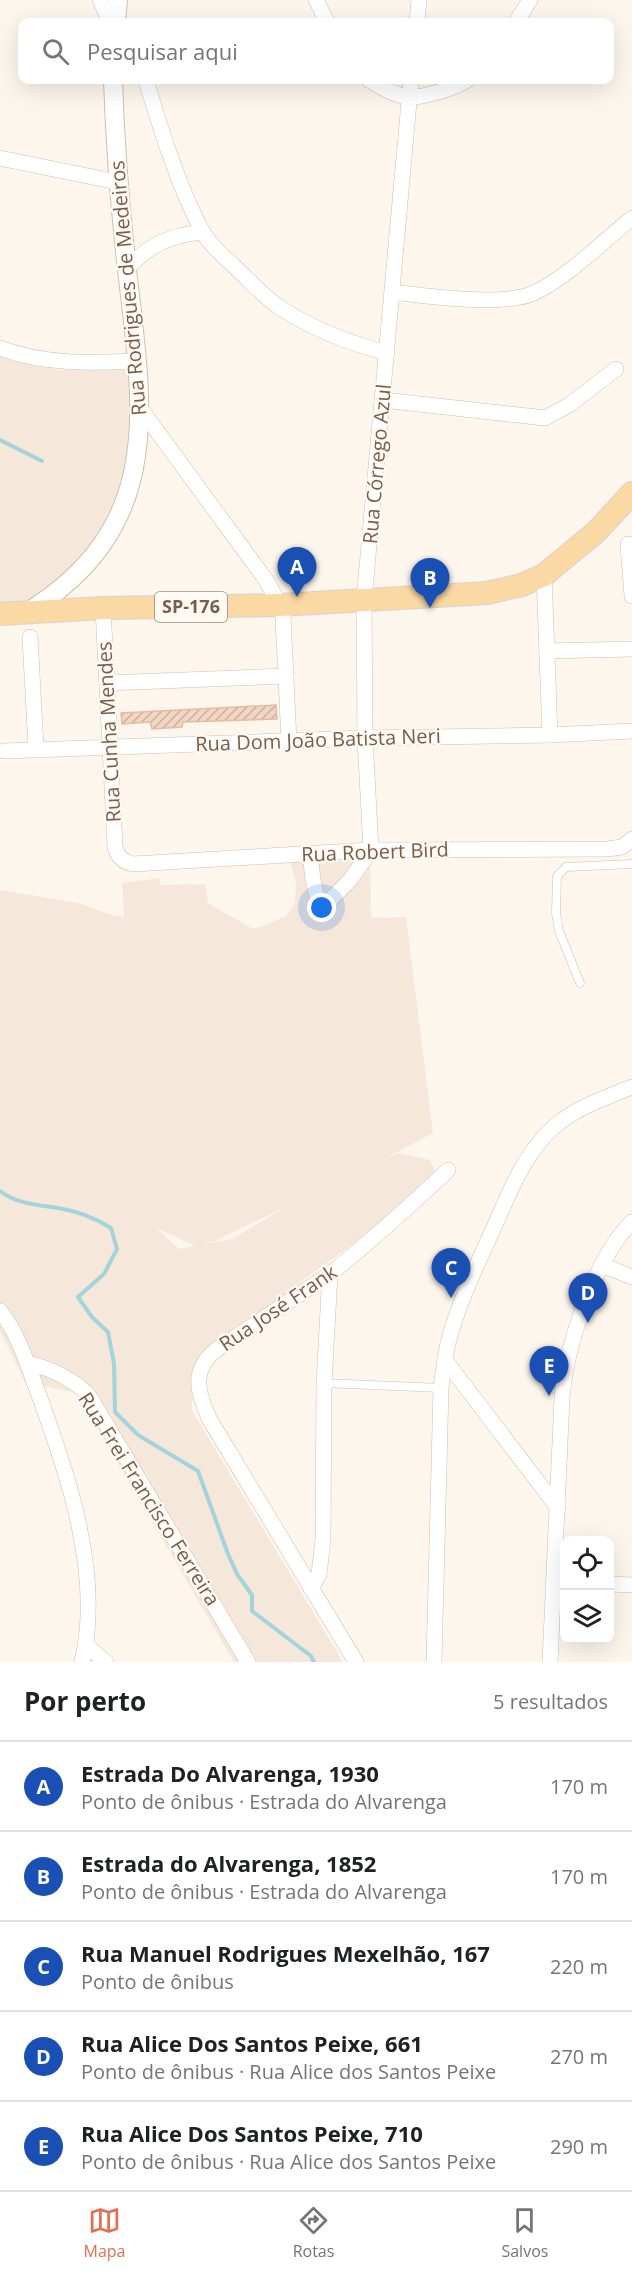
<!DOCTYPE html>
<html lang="pt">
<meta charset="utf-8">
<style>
:root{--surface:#fff;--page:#f6f6f6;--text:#202124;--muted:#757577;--line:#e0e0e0;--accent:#e76f51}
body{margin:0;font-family:"Open Sans",sans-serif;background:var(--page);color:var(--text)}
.controls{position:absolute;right:18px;bottom:18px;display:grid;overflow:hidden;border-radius:12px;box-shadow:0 6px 24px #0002}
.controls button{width:54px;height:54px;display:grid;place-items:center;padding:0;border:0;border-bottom:2px solid var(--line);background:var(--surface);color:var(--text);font:30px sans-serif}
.you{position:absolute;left:322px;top:908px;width:21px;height:21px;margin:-15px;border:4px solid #fff;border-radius:50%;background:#1a73e8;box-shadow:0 0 0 9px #1a73e833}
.badge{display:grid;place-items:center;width:39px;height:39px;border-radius:50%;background:var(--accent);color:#fff;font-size:20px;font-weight:700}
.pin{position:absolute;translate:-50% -50px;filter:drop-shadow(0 2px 3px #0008)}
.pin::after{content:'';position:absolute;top:32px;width:21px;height:18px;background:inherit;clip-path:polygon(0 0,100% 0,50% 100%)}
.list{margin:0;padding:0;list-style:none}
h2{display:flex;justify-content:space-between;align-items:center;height:78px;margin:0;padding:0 24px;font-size:26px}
h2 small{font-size:20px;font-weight:400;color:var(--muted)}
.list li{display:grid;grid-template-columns:39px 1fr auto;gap:18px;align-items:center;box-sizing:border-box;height:90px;padding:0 24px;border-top:2px solid var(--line)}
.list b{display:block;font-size:22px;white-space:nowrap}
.list p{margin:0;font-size:20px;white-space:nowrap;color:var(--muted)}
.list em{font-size:20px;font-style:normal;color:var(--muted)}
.icon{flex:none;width:33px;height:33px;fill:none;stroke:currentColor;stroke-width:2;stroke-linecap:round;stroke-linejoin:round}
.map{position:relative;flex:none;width:632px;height:1662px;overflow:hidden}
.search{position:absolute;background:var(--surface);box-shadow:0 6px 24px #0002;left:18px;right:18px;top:18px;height:66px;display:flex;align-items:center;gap:15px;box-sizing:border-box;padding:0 21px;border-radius:12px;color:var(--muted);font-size:22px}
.sheet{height:528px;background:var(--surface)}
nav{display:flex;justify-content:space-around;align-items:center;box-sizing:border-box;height:84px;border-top:2px solid var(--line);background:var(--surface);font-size:16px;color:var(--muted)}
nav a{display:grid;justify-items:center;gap:3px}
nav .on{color:var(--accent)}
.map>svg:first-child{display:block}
.residential{fill:#f5e8da;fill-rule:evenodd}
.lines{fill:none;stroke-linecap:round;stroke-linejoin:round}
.stream{stroke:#a5d3da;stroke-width:4}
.building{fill:url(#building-hatch);stroke:#e6bba3;stroke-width:1.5}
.service-casing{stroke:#d1beb0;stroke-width:9}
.minor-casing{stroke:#d1beb0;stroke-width:16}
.tertiary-casing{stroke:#d1beb0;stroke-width:20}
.primary-casing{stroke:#dad1cd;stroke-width:24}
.service{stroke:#fff;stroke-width:8}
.minor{stroke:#fff;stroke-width:15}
.tertiary{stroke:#fff;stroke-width:18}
.primary{stroke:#fbd9a5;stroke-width:22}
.labels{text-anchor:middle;stroke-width:4.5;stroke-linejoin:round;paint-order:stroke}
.shield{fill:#fffaf3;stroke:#a28b7f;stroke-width:1.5}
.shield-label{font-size:18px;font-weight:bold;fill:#7a5c4d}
.street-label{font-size:20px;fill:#7a5c4d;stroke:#fffaf3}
</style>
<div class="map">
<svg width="632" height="1662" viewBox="0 0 632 1662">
<defs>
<pattern id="building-hatch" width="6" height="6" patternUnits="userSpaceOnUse" patternTransform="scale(1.5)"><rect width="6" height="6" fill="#f3d5c3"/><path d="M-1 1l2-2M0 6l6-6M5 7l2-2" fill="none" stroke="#cab0a1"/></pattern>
</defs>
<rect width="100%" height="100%" fill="#fdf6ec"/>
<g class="residential">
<polygon points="0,354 55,370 128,368 136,428 122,500 93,553 0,621"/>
<path d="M370,858L371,918L406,917L433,1133L388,1157L399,1153L430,1160L436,1174L402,1208L201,1355L191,1409L343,1662H234L77,1393L25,1382L0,1331V890L79,903L114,916L124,917L122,883L161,878L160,885L205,884L208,903L253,929L285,917L295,903L296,882L289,859ZM286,1207L232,1239L199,1245L215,1241ZM156,1228L195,1246L179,1249Z"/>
</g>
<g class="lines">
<g class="stream">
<polyline points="0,440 42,461"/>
<path d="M0,1191C17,1204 38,1205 58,1208C77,1211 95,1218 111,1228L117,1249L104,1274L78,1297L92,1317L108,1332L114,1364L115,1412L138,1435L198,1471L228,1554L237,1574L252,1595V1611L311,1656L314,1662"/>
</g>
</g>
<polygon class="building" points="276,705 277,719 183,722 182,727 152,729 150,722 122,724 121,713"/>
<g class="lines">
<defs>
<g id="service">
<polyline points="580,983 559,931 556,913 557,876 566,867 632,864"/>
<polyline points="324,1383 441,1388"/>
</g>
<g id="minor">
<polyline points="100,0 110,22"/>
<polyline points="316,0 327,22"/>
<polyline points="417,22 419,0"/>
<polyline points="516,22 530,0"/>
<path d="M146,80C161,130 177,182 201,229C209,244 223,256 235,267C249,280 263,296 279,307C312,329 349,343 387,353"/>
<path d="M369,80C381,87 393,95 408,97C423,98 455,88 467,80"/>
<polyline points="0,158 117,182"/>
<path d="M127,269C148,245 171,235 202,232"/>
<path d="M392,292C427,296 503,307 534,293C568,277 602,242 632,218"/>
<path d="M0,348C45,365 91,363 137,361"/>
<polyline points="383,400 545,418 569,405 616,369"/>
<polyline points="140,408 266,580 280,605 283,617 289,741"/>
<polyline points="628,544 632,596"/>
<polyline points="544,575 550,735"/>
<path d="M103,608L115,846C117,857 123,862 133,864L371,850L607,849L622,847L632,839"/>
<polyline points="30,637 36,748"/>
<polyline points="547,651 632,649"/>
<polyline points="107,683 286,676"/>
<polyline points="4,751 365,738 550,735 632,731"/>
<polyline points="310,853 313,880 320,910 350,880 371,850 365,738 364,600 411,80"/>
<polyline points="602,1265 632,1277"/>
<path d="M0,1311C18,1333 27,1363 37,1390C67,1471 103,1575 82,1662"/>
<polyline points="445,1360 558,1508"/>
<path d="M27,1363C51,1368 70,1378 88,1394L248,1662"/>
<polyline points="610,1584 632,1585"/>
<polyline points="311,1589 319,1574 323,1540 324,1383 330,1274"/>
<polyline points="86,1645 106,1662"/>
<path d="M356,1662L210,1420C198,1394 190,1371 216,1350L330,1274C371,1241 410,1206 448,1170"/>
<path d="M434,1662L441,1388C443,1373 445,1357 448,1343C458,1305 474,1271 490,1236C507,1199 523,1153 555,1126C577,1107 605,1098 632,1087"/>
<path d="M550,1662L562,1398C566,1346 595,1258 632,1222"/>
</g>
<g id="tertiary">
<polyline points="116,22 118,0"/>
<path d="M29,611C166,525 143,409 127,270C120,207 115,143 113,80"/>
</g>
<polyline id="primary" points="0,614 103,608 280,605 487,593 522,585 544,575 596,532 632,493"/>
</defs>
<use href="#service" class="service-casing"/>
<use href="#minor" class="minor-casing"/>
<use href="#tertiary" class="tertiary-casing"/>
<use href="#primary" class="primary-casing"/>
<use href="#service" class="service"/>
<use href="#minor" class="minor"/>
<use href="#tertiary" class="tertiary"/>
<use href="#primary" class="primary"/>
</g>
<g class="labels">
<rect class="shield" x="155" y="592" width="72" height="30" rx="4.5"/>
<g class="shield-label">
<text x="191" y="613">SP-176</text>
</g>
<g class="street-label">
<text transform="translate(128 288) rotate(-95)" y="7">Rua Rodrigues de Medeiros</text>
<text transform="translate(377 464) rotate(-85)" y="7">Rua Córrego Azul</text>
<text transform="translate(109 732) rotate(-93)" y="7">Rua Cunha Mendes</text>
<text transform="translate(318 740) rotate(-2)" y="7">Rua Dom João Batista Neri</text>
<text transform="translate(375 852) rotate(-2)" y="7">Rua Robert Bird</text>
<text transform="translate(278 1308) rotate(-34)" y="7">Rua José Frank</text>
<text transform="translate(149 1499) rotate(58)" y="7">Rua Frei Francisco Ferreira</text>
</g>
</g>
</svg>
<div class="controls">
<button><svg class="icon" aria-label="locate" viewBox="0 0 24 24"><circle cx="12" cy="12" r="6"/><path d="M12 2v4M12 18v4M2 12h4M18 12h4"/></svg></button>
<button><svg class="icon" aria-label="layers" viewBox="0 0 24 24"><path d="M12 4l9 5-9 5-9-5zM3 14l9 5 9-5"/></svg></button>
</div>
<div class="you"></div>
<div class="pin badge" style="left:297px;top:597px;background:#1a4fb4">A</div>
<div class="pin badge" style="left:430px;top:608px;background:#1a4fb4">B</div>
<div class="pin badge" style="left:451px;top:1298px;background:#1a4fb4">C</div>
<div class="pin badge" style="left:588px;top:1323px;background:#1a4fb4">D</div>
<div class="pin badge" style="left:549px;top:1396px;background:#1a4fb4">E</div>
<div class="search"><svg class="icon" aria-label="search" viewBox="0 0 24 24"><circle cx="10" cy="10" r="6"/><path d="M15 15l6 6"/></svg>Pesquisar aqui</div>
</div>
<section class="sheet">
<h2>Por perto<small>5 resultados</small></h2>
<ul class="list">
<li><span class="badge" style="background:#1a4fb4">A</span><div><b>Estrada Do Alvarenga, 1930</b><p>Ponto de ônibus · Estrada do Alvarenga</p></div><em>170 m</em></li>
<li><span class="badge" style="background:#1a4fb4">B</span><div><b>Estrada do Alvarenga, 1852</b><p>Ponto de ônibus · Estrada do Alvarenga</p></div><em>170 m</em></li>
<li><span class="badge" style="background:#1a4fb4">C</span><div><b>Rua Manuel Rodrigues Mexelhão, 167</b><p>Ponto de ônibus</p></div><em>220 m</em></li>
<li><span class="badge" style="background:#1a4fb4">D</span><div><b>Rua Alice Dos Santos Peixe, 661</b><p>Ponto de ônibus · Rua Alice dos Santos Peixe</p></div><em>270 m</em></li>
<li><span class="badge" style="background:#1a4fb4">E</span><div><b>Rua Alice Dos Santos Peixe, 710</b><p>Ponto de ônibus · Rua Alice dos Santos Peixe</p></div><em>290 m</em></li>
</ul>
</section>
<nav>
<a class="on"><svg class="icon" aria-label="map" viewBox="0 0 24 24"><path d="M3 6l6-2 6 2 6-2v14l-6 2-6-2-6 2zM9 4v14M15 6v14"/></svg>Mapa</a>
<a><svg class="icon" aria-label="directions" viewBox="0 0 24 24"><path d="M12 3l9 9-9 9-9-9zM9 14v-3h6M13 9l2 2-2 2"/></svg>Rotas</a>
<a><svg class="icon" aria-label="saved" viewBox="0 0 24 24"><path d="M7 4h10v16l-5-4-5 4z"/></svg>Salvos</a>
</nav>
